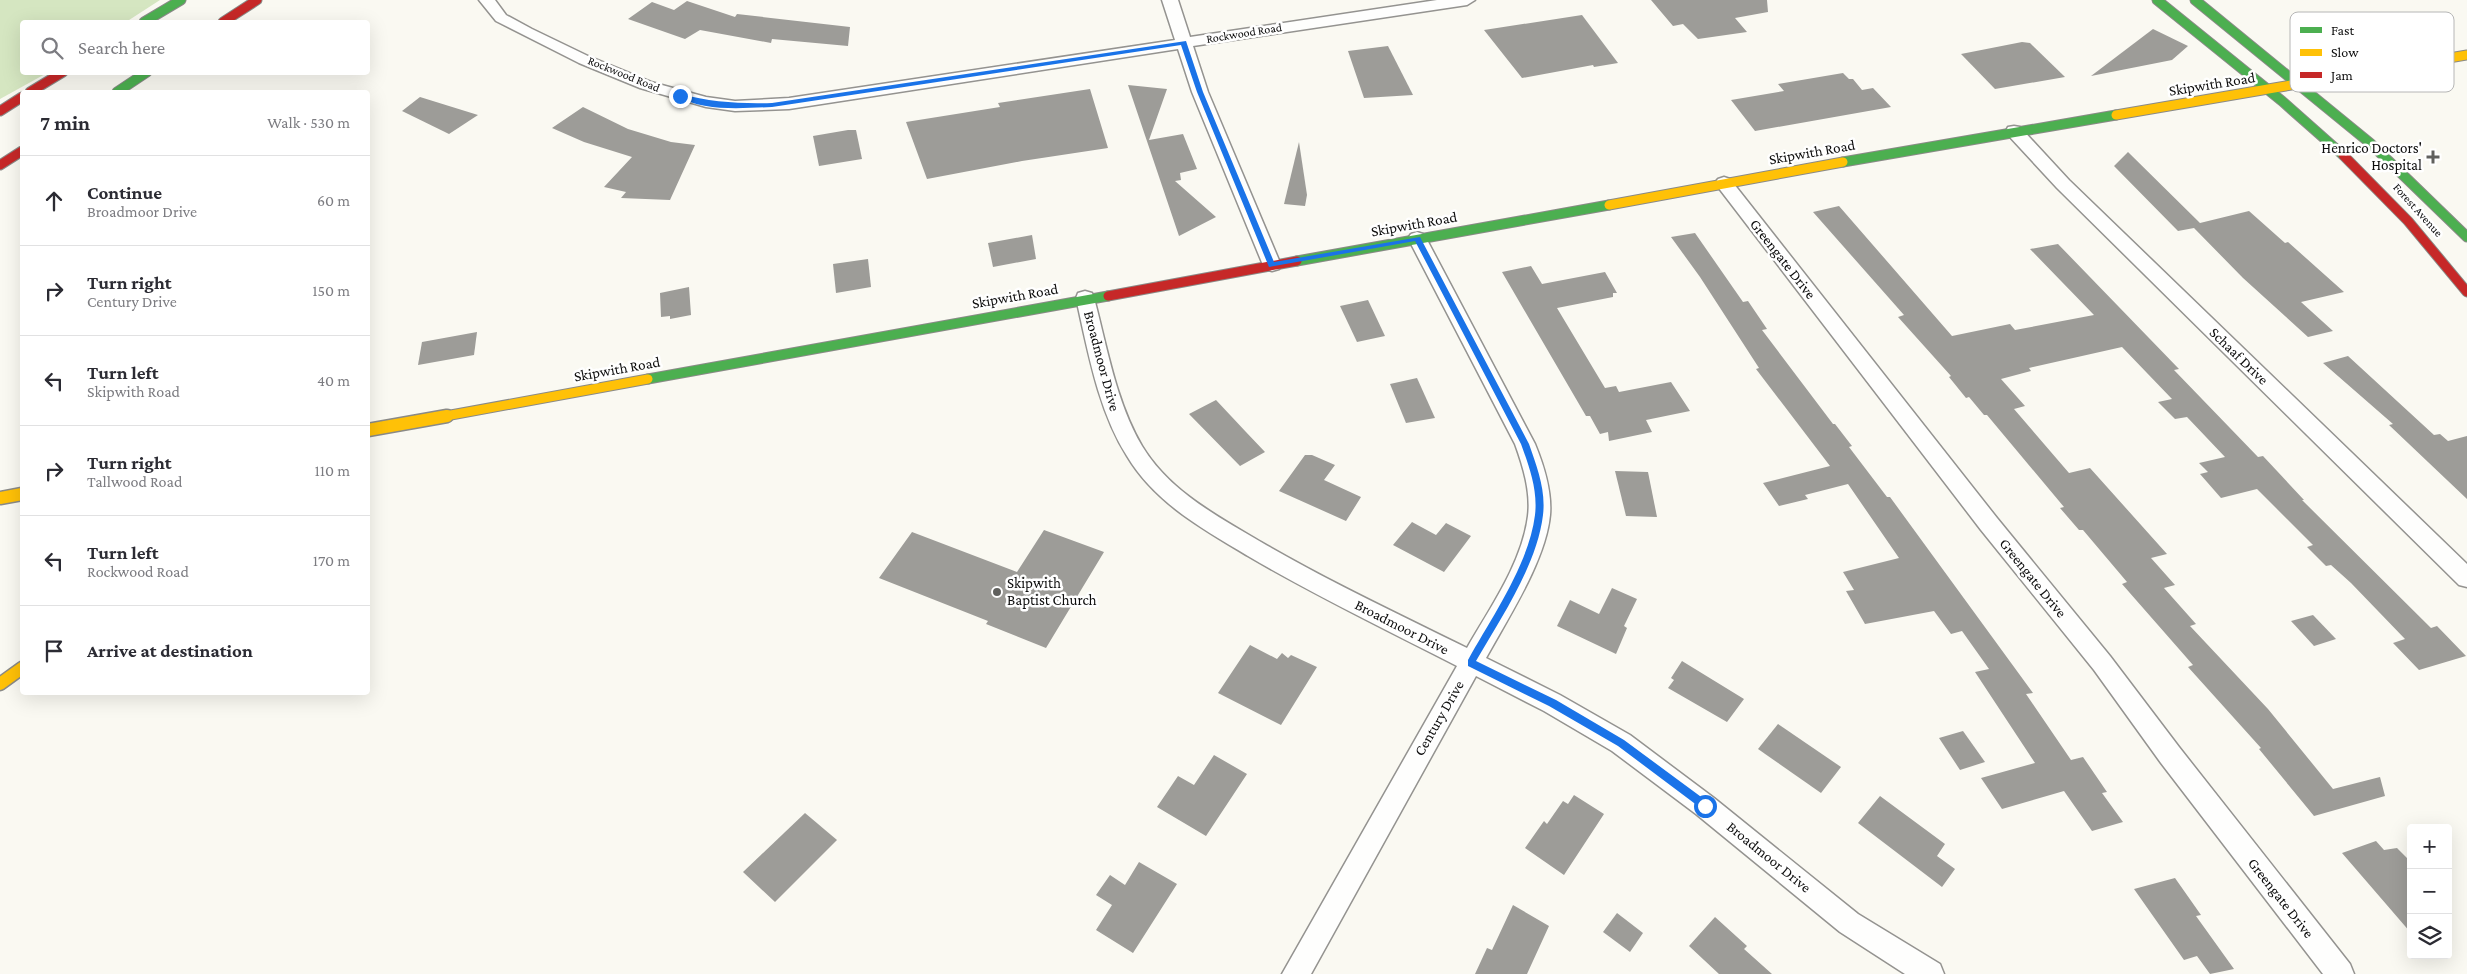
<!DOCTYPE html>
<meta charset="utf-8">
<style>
:root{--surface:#fff;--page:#f7f7f7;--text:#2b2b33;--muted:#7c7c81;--line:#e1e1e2}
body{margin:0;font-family:"Crimson Pro",serif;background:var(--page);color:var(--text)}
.controls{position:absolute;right:15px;bottom:15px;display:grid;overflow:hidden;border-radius:5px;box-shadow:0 5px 20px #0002}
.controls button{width:45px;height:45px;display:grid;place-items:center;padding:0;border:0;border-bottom:1px solid var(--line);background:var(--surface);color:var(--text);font:25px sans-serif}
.stop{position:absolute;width:15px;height:15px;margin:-11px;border:4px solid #1a73e8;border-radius:50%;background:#fff}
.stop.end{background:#1a73e8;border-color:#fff;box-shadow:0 1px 5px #0008}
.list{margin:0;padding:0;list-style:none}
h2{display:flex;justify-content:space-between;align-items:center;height:65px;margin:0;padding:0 20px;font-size:21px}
h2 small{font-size:16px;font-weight:400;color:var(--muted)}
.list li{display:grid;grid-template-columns:32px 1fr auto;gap:15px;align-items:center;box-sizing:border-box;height:90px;padding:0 20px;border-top:1px solid var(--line)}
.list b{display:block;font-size:19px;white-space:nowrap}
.list p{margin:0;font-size:16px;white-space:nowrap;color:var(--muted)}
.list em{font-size:16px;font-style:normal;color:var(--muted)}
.icon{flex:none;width:28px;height:28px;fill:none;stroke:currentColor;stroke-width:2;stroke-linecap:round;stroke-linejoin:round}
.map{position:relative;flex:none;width:2467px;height:974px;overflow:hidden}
.search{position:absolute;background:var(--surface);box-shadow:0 5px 20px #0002;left:20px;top:20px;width:350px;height:55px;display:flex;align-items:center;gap:12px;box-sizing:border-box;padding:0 18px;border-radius:5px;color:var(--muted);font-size:19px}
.panel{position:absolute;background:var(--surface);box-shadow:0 5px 20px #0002;left:20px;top:90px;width:350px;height:605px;border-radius:5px}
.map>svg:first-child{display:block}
.forest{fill:#d5e6c1}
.building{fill:#9d9c98}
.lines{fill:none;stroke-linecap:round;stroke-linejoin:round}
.street-casing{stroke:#949390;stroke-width:3}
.fast-casing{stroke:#8a8a87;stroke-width:11}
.slow-far1-casing{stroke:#8a8a87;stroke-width:11}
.slow-casing{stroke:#8a8a87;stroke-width:15}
.jam-casing{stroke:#8a8a87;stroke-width:11}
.street{fill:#fefefd;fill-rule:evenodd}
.fast{stroke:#4caf50;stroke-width:9}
.slow-far1{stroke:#ffc107;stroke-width:9}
.slow{stroke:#ffc107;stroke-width:12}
.jam{stroke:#c62828;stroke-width:9}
.route{fill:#1a73e8}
.poi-dot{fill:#60605d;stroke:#fff;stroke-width:2}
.labels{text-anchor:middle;stroke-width:5;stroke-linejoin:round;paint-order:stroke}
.far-street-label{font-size:12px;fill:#0d0d0d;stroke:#fff}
.street-label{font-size:15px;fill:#0d0d0d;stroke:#fff}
.poi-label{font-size:15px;fill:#0d0d0d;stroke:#fff;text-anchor:end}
.key{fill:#fff;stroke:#b6b6b6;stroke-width:1}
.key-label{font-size:14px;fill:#0d0d0d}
</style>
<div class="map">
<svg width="2467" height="974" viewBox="0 0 2467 974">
<rect width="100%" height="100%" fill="#faf9f2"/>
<polygon class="forest" points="0,0 160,0 126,22 22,22 22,72 47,73 0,99"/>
<g class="building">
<polygon points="1651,0 1767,0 1768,12 1735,18 1747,32 1698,39 1683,24 1673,26"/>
<polygon points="687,1 735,17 737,14 850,27 848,46 772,39 771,43 700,30 685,39 628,19 652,2 674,10"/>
<polygon points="1582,15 1618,63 1594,67 1593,65 1522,78 1484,30"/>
<polygon points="2153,29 2188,46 2172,60 2091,76"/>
<polygon points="2022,42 2030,43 2065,77 1995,89 1961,54"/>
<polygon points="1388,46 1413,95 1364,98 1348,51"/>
<polygon points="1843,73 1849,79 1853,79 1862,90 1873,88 1891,107 1755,131 1731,100 1784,91 1778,84"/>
<polygon points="1128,85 1167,89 1149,140 1183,134 1197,169 1180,173 1181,180 1175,181 1216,217 1179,236"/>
<polygon points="1090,89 1108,148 1022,161 927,179 906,122 1000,107 998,103"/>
<polygon points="420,97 478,115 449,134 402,111"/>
<polygon points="583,107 628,129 671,142 695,145 670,200 621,198 626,192 604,187 632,157 584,142 552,128"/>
<polygon points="848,130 856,130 862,159 819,166 813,136"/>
<polygon points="1299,142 1307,195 1305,206 1284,204"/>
<polygon points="2128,152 2200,223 2249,211 2285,243 2288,242 2344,292 2301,302 2333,331 2308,337 2243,278 2194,228 2178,231 2114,166"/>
<polygon points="1839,206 1952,336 2010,324 2015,330 2094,315 2030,249 2058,244 2179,369 2174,370 2258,457 2263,456 2304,500 2302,500 2431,628 2437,626 2466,656 2419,670 2393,643 2405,639 2351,583 2331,565 2326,566 2307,547 2313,545 2257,489 2221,498 2200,474 2208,472 2199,463 2225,457 2187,417 2175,419 2158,402 2172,399 2122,347 2029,368 2031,371 2001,379 2025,406 2014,409 2069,473 2090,468 2167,554 2151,558 2175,585 2164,588 2196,624 2190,626 2268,709 2333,789 2380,777 2385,796 2314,816 2259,749 2261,748 2188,667 2193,665 2122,584 2127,582 2083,530 2079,530 2060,508 2064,507 1987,415 1984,415 1969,397 1966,398 1949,377 1951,376 1898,317 1904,315 1813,212"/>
<polygon points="1695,233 1743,302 1748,301 1767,329 1762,330 1833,424 1835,424 1852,446 1849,447 1887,497 1890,497 2033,693 2026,694 2071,760 2083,757 2107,792 2102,793 2123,822 2092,831 2064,791 2002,809 1981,778 2035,763 1975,672 1989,669 1962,631 1951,634 1934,611 1865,624 1846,591 1854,590 1843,572 1899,558 1848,484 1805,495 1808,499 1779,506 1763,483 1830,466 1756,369 1759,368 1700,277 1671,237"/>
<polygon points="1032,235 1036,259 993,267 988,243"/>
<polygon points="868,259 871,287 836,293 833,264"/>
<polygon points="1531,266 1542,284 1605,272 1617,293 1613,293 1613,297 1557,308 1605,388 1616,386 1619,392 1671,382 1690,411 1646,420 1652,432 1609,441 1608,432 1600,434 1590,416 1586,416 1502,272"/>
<polygon points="689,287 691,315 670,319 670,316 661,317 660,293"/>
<polygon points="1368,300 1385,336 1357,342 1340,306"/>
<polygon points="477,332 474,355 418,365 422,342"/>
<polygon points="2348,356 2434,435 2440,434 2448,441 2467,436 2467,499 2389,425 2393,424 2323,363"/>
<polygon points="1417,378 1435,418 1406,423 1390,384"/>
<polygon points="1216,400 1246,432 1265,452 1240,466 1189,414"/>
<polygon points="1305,455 1312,455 1335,465 1324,480 1361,497 1346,521 1279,491"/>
<polygon points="1615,471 1648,472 1657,517 1626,516"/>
<polygon points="1412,522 1436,535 1446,523 1471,536 1444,572 1393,545"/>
<polygon points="1044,530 1104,552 1046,648 986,624 988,621 879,578 912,532 1017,572"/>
<polygon points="1612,588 1637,599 1624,626 1627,628 1616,654 1557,626 1570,600 1599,614"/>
<polygon points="2313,615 2336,639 2314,646 2291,621"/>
<polygon points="1250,645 1277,659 1282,653 1288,658 1291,655 1317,667 1281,725 1218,693"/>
<polygon points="1682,661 1744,699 1727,722 1668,688 1674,680 1671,678"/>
<polygon points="1778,724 1841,767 1821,793 1758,749"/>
<polygon points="1963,731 1985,762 1960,770 1939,738"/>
<polygon points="1214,755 1247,774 1206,836 1157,807 1178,776 1194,785"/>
<polygon points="1574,795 1604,814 1564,875 1525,848 1544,821 1547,824 1563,801 1568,804"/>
<polygon points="1880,796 1945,844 1937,856 1955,869 1942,887 1858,823"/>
<polygon points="805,813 837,840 775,902 743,872"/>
<polygon points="2376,841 2384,850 2397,848 2411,862 2411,933 2342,853"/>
<polygon points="1139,862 1177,884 1133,953 1096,930 1112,905 1096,895 1110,875 1125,885"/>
<polygon points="2175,878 2201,915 2196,916 2234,969 2210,974 2197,956 2184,960 2134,889"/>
<polygon points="1513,905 1549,926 1527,974 1475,974 1487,948 1492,950"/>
<polygon points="1617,913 1643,933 1630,952 1603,932"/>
<polygon points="1715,917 1747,946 1744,949 1772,974 1719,974 1689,946"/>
</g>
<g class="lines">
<defs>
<g id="street">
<polygon points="479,0 495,0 506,15 532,29 590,57 651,82 706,97 735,101 789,98 1175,40 1162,0 1178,0 1190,37 1437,0 1475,0 1467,5 1193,46 1208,92 1281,265 1279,269 1272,271 1265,269 1263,265 1192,92 1178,49 789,109 735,111 706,107 640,88 579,63 496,21"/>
<polygon points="2014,126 2020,127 2069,180 2467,564 2467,587 2459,585 2057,188 2008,135 2006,131 2008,127"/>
<polygon points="1724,177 1730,179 1997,518 2110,656 2179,747 2350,964 2354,974 2323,974 2161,763 2094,670 1981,530 1718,187 1715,183 1718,179"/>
<path d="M1417,232L1423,234L1426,238L1535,444C1544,466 1552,491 1550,515C1546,560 1508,618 1486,658L1560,695L1630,735L1714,798L1858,914L1940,964L1944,974H1905L1840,932L1696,814L1612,751L1544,711L1476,676L1311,974H1282L1457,666C1387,630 1316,596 1248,556C1203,529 1155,503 1127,456C1098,410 1088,351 1076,298L1078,293L1085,291L1092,293L1094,298C1107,347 1116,402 1142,446C1169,491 1217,516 1261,542C1328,581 1398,614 1467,648C1490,608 1522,563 1528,516C1531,492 1523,466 1515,444L1408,238L1411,234Z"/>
</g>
<g id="fast">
<polyline points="2157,0 2282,101 2343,155"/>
<polyline points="2195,0 2370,143 2467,237"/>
<polyline points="144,22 181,0"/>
<polyline points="117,92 147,72"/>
<polyline points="1843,162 2116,115"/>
<polyline points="1297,261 1609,205"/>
<polyline points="648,379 1108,296"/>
</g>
<g id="slow-far1">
<polyline points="2116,115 2467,55"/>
<polyline points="1609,205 1843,162"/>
<polyline points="440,417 648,379"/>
</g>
<g id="slow">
<polyline points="368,430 447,416"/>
<polyline points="0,498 22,494"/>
<polyline points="0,684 22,668"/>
</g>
<g id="jam">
<polyline points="223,22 257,0"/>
<polyline points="30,92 63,72"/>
<polyline points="0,111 22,97"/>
<polyline points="2343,155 2408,221 2467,292"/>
<polyline points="0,165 22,151"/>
<polyline points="1108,296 1297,261"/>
</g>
</defs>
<use href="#street" class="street-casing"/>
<use href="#fast" class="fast-casing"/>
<use href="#slow-far1" class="slow-far1-casing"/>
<use href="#slow" class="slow-casing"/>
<use href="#jam" class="jam-casing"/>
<use href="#street" class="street"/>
<use href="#fast" class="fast"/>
<use href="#slow-far1" class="slow-far1"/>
<use href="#slow" class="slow"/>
<use href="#jam" class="jam"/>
</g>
<path class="route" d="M1186,41L1203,92L1274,262L1420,237L1529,444C1537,467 1546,490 1543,515C1537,565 1501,618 1476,661L1556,700L1624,740L1708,802V809H1702L1618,746L1549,706L1468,666V660C1492,617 1529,564 1535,515C1538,490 1529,466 1521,444L1415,241L1269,267L1197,92L1181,45L772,107C743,108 703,112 677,96L680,94C711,102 740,104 772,103Z"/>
<g class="poi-dot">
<path d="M2430.5 149.5h5v5h5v5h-5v5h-5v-5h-5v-5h5z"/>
<circle cx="997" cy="592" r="5"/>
</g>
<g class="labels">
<g class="far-street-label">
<text transform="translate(1244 33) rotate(-9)" y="4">Rockwood Road</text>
<text transform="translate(624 74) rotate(22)" y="4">Rockwood Road</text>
<text transform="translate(2418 210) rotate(48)" y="4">Forest Avenue</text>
</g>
<g class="street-label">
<text transform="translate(2212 84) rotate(-9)" y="5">Skipwith Road</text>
<text transform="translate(1812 152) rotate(-10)" y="5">Skipwith Road</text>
<text transform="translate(1414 224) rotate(-10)" y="5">Skipwith Road</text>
<text transform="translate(1783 259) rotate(52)" y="5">Greengate Drive</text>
<text transform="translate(1015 296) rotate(-10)" y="5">Skipwith Road</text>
<text transform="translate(2239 356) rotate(44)" y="5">Schaaf Drive</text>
<text transform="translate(1102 361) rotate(75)" y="5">Broadmoor Drive</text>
<text transform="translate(617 369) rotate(-10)" y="5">Skipwith Road</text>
<text transform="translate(2033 578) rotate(51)" y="5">Greengate Drive</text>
<text transform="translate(1402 627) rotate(27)" y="5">Broadmoor Drive</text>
<text transform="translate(1439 718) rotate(-60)" y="5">Century Drive</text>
<text transform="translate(1769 857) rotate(39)" y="5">Broadmoor Drive</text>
<text transform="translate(2281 898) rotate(52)" y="5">Greengate Drive</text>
</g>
<g class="poi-label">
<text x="2422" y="153">Henrico Doctors'<tspan x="2422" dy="17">Hospital</tspan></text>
<text x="1007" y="588" text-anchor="start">Skipwith<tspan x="1007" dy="17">Baptist Church</tspan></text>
</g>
</g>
<rect x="2290" y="12" width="164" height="80" rx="8" class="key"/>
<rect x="2300" y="27" width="22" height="6" fill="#4caf50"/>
<rect x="2300" y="49" width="22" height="7" fill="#ffc107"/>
<rect x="2300" y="72" width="22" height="6" fill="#c62828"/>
<g class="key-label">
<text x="2331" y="35">Fast</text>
<text x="2331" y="57">Slow</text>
<text x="2331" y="80">Jam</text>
</g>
</svg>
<div class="controls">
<button>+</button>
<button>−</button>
<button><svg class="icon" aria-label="layers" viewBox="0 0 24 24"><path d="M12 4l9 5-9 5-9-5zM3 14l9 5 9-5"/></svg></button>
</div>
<div class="stop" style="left:1705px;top:806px"></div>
<div class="stop end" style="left:680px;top:96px"></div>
<div class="search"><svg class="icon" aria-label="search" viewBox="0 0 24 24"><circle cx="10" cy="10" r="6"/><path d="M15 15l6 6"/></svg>Search here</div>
<section class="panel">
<h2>7 min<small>Walk · 530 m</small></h2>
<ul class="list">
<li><svg class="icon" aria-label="ahead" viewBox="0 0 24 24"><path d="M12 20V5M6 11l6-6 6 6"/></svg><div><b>Continue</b><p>Broadmoor Drive</p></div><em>60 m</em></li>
<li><svg class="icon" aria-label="right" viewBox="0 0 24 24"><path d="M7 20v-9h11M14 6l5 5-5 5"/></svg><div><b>Turn right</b><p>Century Drive</p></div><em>150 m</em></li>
<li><svg class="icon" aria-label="left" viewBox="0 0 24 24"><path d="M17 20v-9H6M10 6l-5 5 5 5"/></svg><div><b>Turn left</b><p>Skipwith Road</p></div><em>40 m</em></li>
<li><svg class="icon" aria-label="right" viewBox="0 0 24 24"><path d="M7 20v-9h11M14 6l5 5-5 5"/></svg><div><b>Turn right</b><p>Tallwood Road</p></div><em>110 m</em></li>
<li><svg class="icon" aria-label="left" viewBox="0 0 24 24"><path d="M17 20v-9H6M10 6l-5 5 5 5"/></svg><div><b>Turn left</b><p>Rockwood Road</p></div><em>170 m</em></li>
<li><svg class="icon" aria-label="arrive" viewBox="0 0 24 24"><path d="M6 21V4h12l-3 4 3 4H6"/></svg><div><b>Arrive at destination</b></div></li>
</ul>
</section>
</div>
